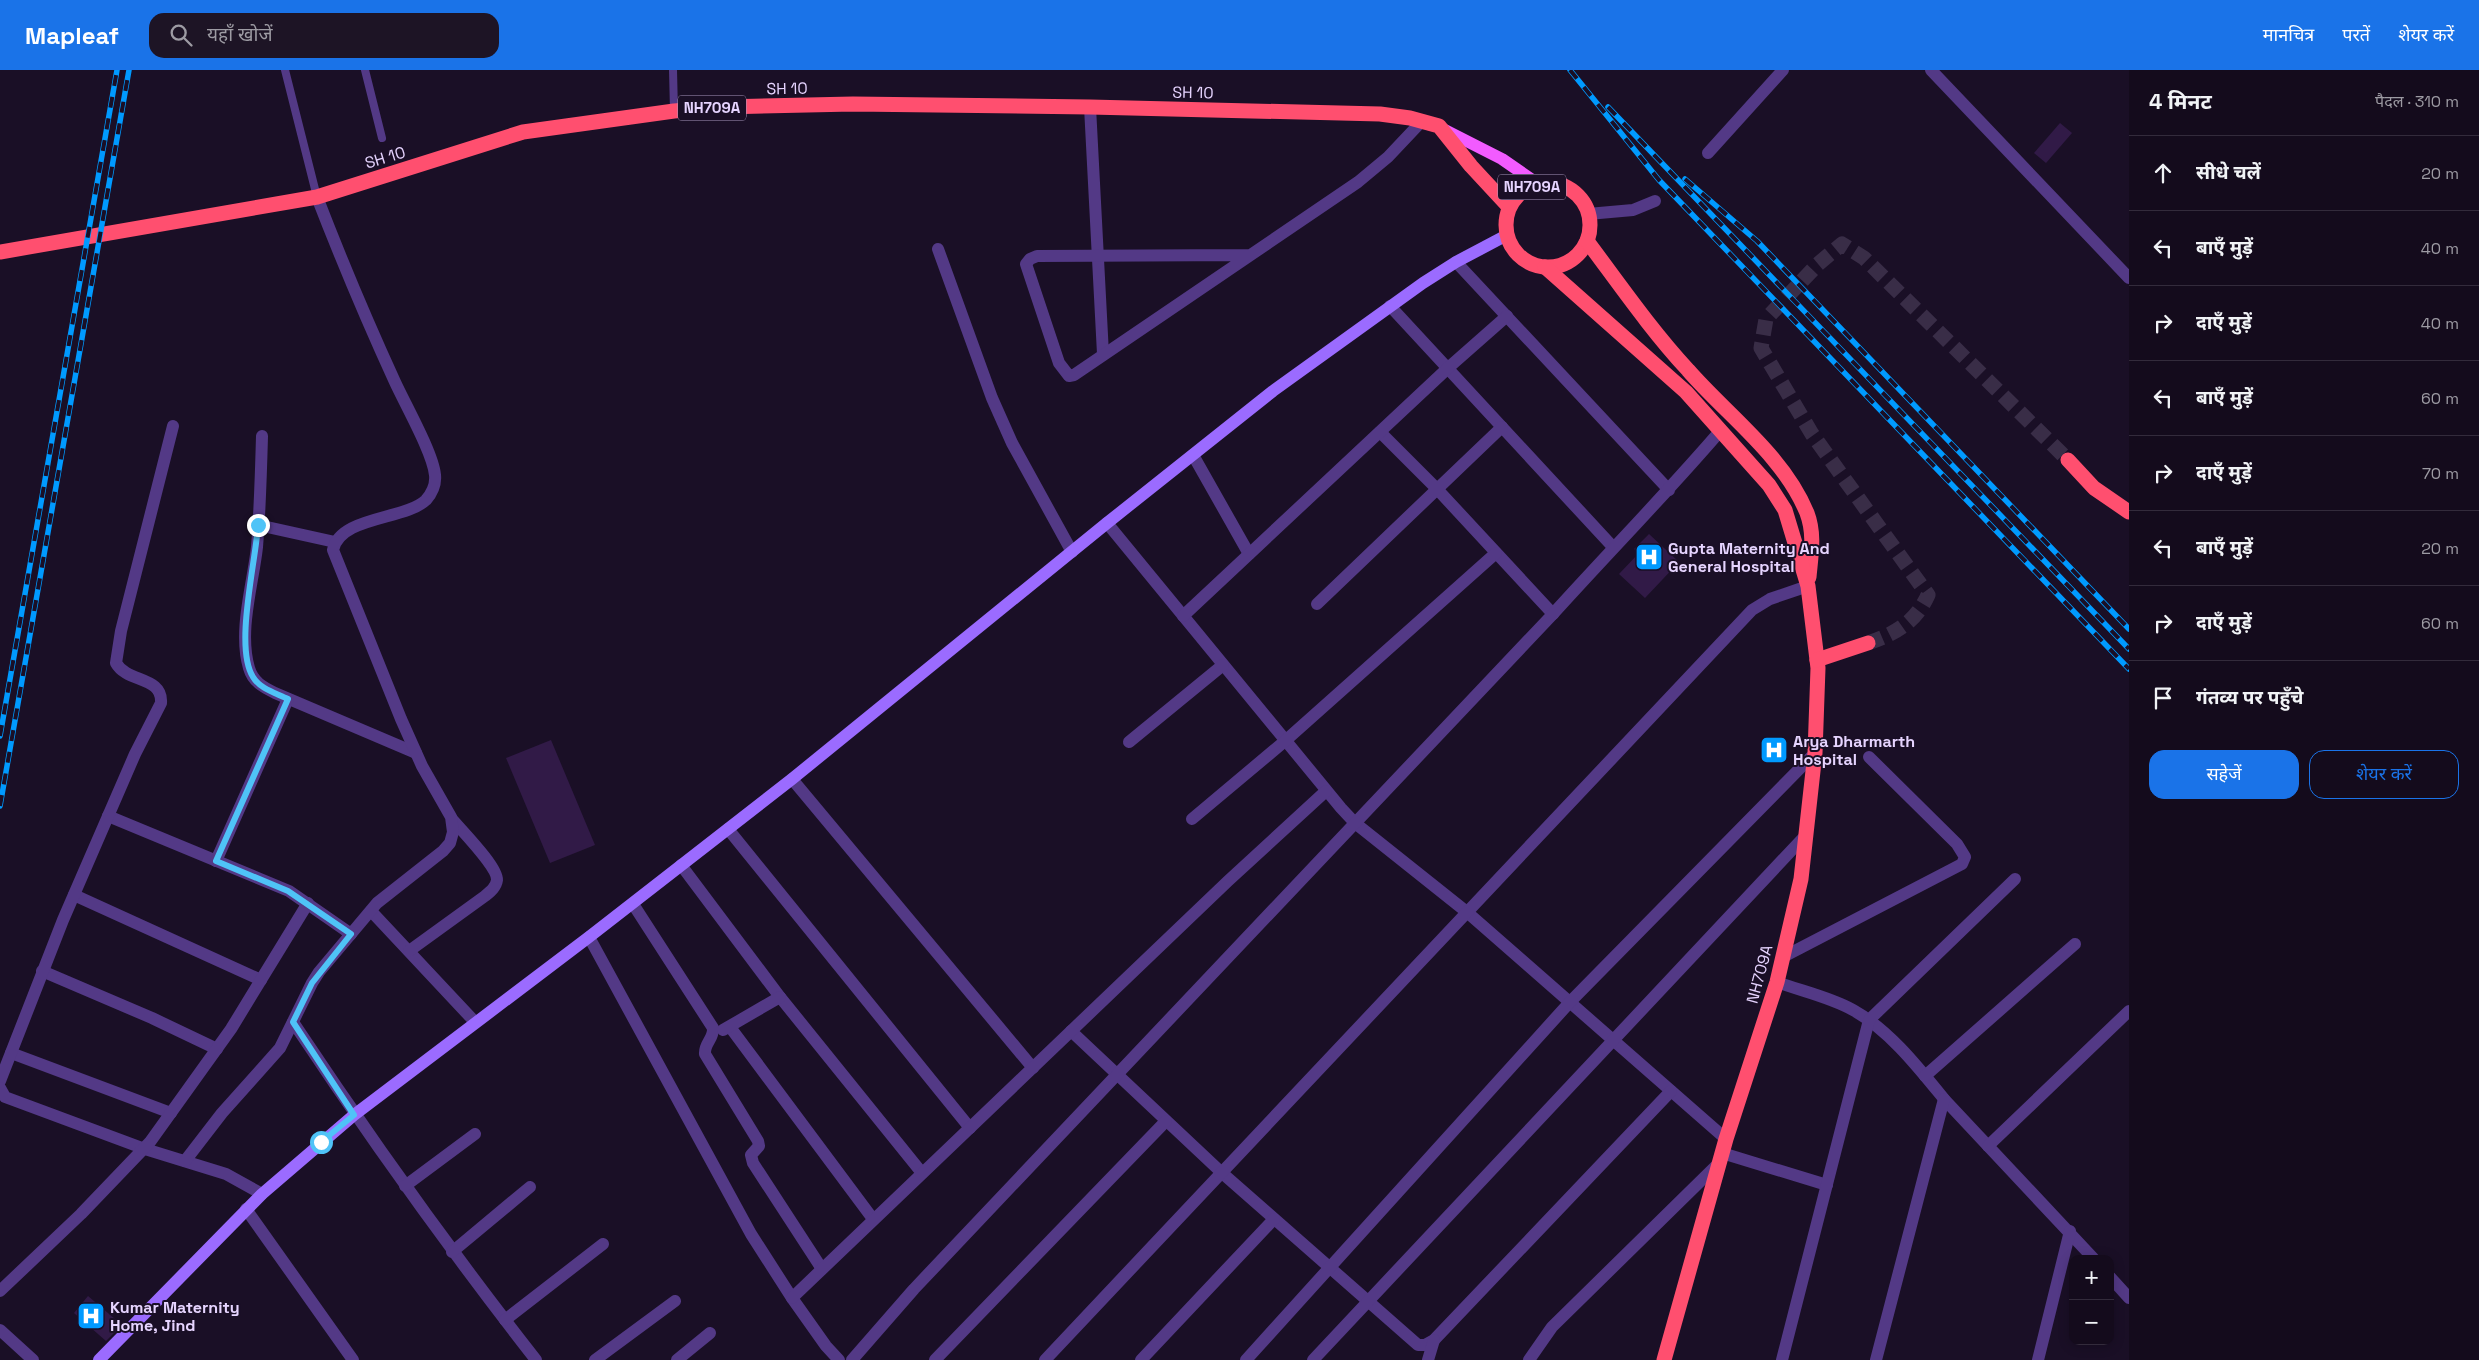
<!DOCTYPE html>
<html lang="hi">
<meta charset="utf-8">
<style>
:root{--surface:#140b1c;--page:#1d1425;--text:#f1f3f6;--muted:#9d9ba3;--line:#332b3b;--accent:#1a73e8}
body{margin:0;font-family:"Space Grotesk","Noto Sans Devanagari",sans-serif;background:var(--page);color:var(--text)}
.controls{position:absolute;right:15px;bottom:15px;display:grid;overflow:hidden;border-radius:10px;box-shadow:0 2px 12px #0003}
.controls button{width:45px;height:45px;display:grid;place-items:center;padding:0;border:0;border-bottom:1px solid var(--line);background:var(--surface);color:var(--text);font:25px sans-serif}
.stop{position:absolute;width:15px;height:15px;margin:-11px;border:4px solid #4fc3f7;border-radius:50%;background:#fff}
.stop.end{background:#4fc3f7;border-color:#fff;box-shadow:0 1px 5px #0008}
.list{margin:0;padding:0;list-style:none}
h2{display:flex;justify-content:space-between;align-items:center;height:65px;margin:0;padding:0 20px;font-size:21px}
h2 small{font-size:16px;font-weight:400;color:var(--muted)}
.list li{display:grid;grid-template-columns:32px 1fr auto;gap:15px;align-items:center;box-sizing:border-box;height:75px;padding:0 20px;border-top:1px solid var(--line)}
.list b{display:block;font-size:19px;white-space:nowrap}
.list em{font-size:16px;font-style:normal;color:var(--muted)}
.actions{display:flex;gap:10px;padding:15px 20px}
.actions a{flex:1;padding:11px 0;border:1px solid var(--accent);border-radius:15px;text-align:center;font-size:18px;color:var(--accent)}
.actions .main{background:var(--accent);color:#fff}
.icon{flex:none;width:28px;height:28px;fill:none;stroke:currentColor;stroke-width:2;stroke-linecap:round;stroke-linejoin:round}
.map{position:relative;flex:none;width:2129px;height:1290px;overflow:hidden}
header{display:flex;align-items:center;gap:30px;box-sizing:border-box;height:70px;padding:0 25px;background:var(--accent);color:#fff}
header strong{font-size:24px}
nav{display:flex;gap:28px;margin-inline-start:auto;font-size:18px}
.search{width:350px;height:45px;background:var(--page);display:flex;align-items:center;gap:12px;box-sizing:border-box;padding:0 18px;border-radius:15px;color:var(--muted);font-size:19px}
main{display:flex}
aside{flex:1;background:var(--surface)}
.map>svg:first-child{display:block}
.building{fill:#311a47}
.lines{fill:none;stroke-linecap:round;stroke-linejoin:round}
.highway-tunnel{stroke:#392d47;stroke-width:15;stroke-dasharray:15 8;stroke-linecap:butt}
.lane{stroke:#533986;stroke-width:8}
.street{stroke:#533986;stroke-width:12}
.secondary{stroke:#9b6bff;stroke-width:12}
.primary{stroke:#f25bff;stroke-width:12}
.highway{stroke:#ff4f6f;stroke-width:15}
.rail-casing{stroke:#009aff;stroke-width:5.5}
.rail{stroke:#1a0f26;stroke-width:4;stroke-dasharray:11;stroke-linecap:butt}
.route{stroke:#4fc3f7;stroke-width:6}
.labels{text-anchor:middle;stroke-width:4;stroke-linejoin:round;paint-order:stroke}
.shield{fill:#1a0f26;stroke:#a999be;stroke-width:1}
.shield-label{font-size:15px;font-weight:bold;fill:#e6d4ff}
.street-label{font-size:16px;fill:#e6d4ff;stroke:#1a0f26}
.poi-label{font-size:16px;font-weight:bold;fill:#e6d4ff;stroke:#1a0f26;text-anchor:start}
</style>
<header>
<strong>Mapleaf</strong>
<div class="search"><svg class="icon" aria-label="search" viewBox="0 0 24 24"><circle cx="10" cy="10" r="6"/><path d="M15 15l6 6"/></svg>यहाँ खोजें</div>
<nav><a>मानचित्र</a><a>परतें</a><a>शेयर करें</a></nav>
</header>
<main>
<div class="map">
<svg width="2129" height="1290" viewBox="0 0 2129 1290">
<rect width="100%" height="100%" fill="#1a0f26"/>
<g class="building">
<polygon points="2060,53 2072,63 2046,93 2034,83"/>
<polygon points="1649,464 1679,492 1645,528 1619,504 1639,483 1634,479"/>
<polygon points="551,670 595,775 550,793 506,688"/>
<polygon points="88,1226 122,1255 106,1271 74,1243"/>
</g>
<g class="lines">
<path class="highway-tunnel" d="M1868,573C1895,564 1916,552 1928,525L1812,364L1761,278L1766,249L1818,194L1842,174L1864,188L2068,390"/>
<g class="lane">
<polyline points="285,0 317,127"/>
<polyline points="365,0 382,68"/>
<polyline points="673,0 674,41"/>
</g>
<g class="street">
<polyline points="1931,0 2129,208"/>
<polyline points="1090,37 1103,284"/>
<polyline points="1708,83 1783,0"/>
<polyline points="1588,144 1633,140 1655,131"/>
<polyline points="938,179 992,328 1012,373 1072,482"/>
<polyline points="1250,185 1037,186 1030,189 1026,194 1059,293 1069,306 1074,305 1358,112 1388,87 1422,51"/>
<polyline points="1456,192 1669,420"/>
<polyline points="1390,236 1613,477"/>
<polyline points="1380,362 1438,420 1553,544"/>
<path d="M262,366C261,403 260,440 257,477C253,514 238,561 249,598C253,612 263,617 275,623L416,683"/>
<polyline points="1193,385 1249,484"/>
<polyline points="1107,453 1341,738 1355,753 1468,843 1726,1069"/>
<polyline points="258,455 335,472"/>
<polyline points="1317,534 1502,357"/>
<polyline points="1183,546 1448,298 1507,246"/>
<polyline points="1129,672 1223,595"/>
<polyline points="792,709 1033,998"/>
<polyline points="108,746 289,821 351,864"/>
<polyline points="1192,749 1285,671 1496,483"/>
<polyline points="728,759 970,1058"/>
<polyline points="216,791 288,629"/>
<polyline points="681,795 780,927 922,1103"/>
<polyline points="74,825 261,910"/>
<path d="M633,834L713,958C714,969 704,973 705,984L758,1071L759,1076L751,1085L753,1093L822,1199"/>
<polyline points="371,841 475,952"/>
<polyline points="589,867 751,1164 792,1228 826,1276 839,1290"/>
<path d="M409,881L485,826C491,821 496,817 497,810C498,797 461,760 452,749"/>
<polyline points="1783,887 1962,794 1965,787 1957,774 1869,687"/>
<polyline points="42,901 152,948 217,979"/>
<path d="M1777,912C1801,921 1830,927 1853,940C1889,960 1918,997 1944,1029L2094,1189"/>
<path d="M293,952C370,1068 450,1180 536,1290"/>
<polyline points="730,957 873,1149"/>
<polyline points="723,960 780,927"/>
<polyline points="1071,961 1221,1102 1418,1275 1425,1275 1434,1270 1671,1021"/>
<polyline points="11,983 171,1043"/>
<polyline points="1925,1006 2075,874"/>
<path d="M0,1011L63,850L135,684L161,633C163,606 127,613 116,593L121,561L173,356"/>
<polyline points="0,1018 5,1027 145,1079 226,1104 262,1124"/>
<polyline points="1988,1076 2129,941"/>
<polyline points="1722,1083 1827,1115"/>
<path d="M185,1091L222,1043L280,978L312,913L319,902L377,833L443,781L450,773L453,762L451,747L422,696L401,649L333,480C340,446 405,450 426,430C432,423 436,414 435,405C433,383 405,334 395,312C367,251 341,189 317,127"/>
<polyline points="405,1116 475,1064"/>
<polyline points="246,1139 353,1290"/>
<polyline points="452,1182 530,1117"/>
<polyline points="2110,1207 2129,1228"/>
<polyline points="0,1221 81,1144 150,1072 231,959 308,833"/>
<polyline points="792,1228 1228,811 1326,721"/>
<polyline points="505,1250 603,1174"/>
<polyline points="0,1260 33,1290"/>
<polyline points="595,1290 675,1231"/>
<polyline points="677,1290 710,1263"/>
<path d="M852,1290L914,1219L1553,544C1609,482 1667,423 1721,360"/>
<polyline points="935,1290 1166,1051"/>
<polyline points="1045,1290 1752,540 1770,529 1808,516"/>
<polyline points="1141,1290 1274,1149"/>
<polyline points="1246,1290 1570,932 1815,683"/>
<polyline points="1313,1290 1805,766"/>
<polyline points="1428,1290 1434,1270"/>
<polyline points="1529,1290 1552,1257 1719,1093"/>
<polyline points="1782,1290 1869,950 2015,809"/>
<polyline points="1876,1290 1944,1029"/>
<polyline points="2038,1290 2070,1161"/>
</g>
<polyline class="secondary" points="99,1290 262,1124 354,1045 589,867 792,709 1107,453 1273,321 1423,213 1456,192 1507,165"/>
<polyline class="primary" points="1441,58 1502,89 1538,114"/>
<g class="highway">
<circle cx="1548" cy="155" r="42"/>
<path d="M1587,171C1620,215 1651,260 1688,300C1728,346 1783,385 1807,443C1815,464 1811,485 1809,507"/>
<polyline points="0,182 317,127 523,62 674,41 723,37 853,34 1090,37 1380,44 1410,48 1439,56 1471,96 1509,137"/>
<polyline points="1545,197 1686,322 1769,415 1785,440 1808,516 1818,598 1815,683 1801,809 1777,912 1726,1069 1664,1290"/>
<polyline points="2068,390 2094,418 2129,442"/>
<polyline points="1817,590 1868,573"/>
</g>
<defs>
<g id="rail">
<polyline points="1570,0 1659,110 2129,599"/>
<polyline points="1608,37 2129,579"/>
<polyline points="1685,109 1757,171 2129,559"/>
<polyline points="0,666 117,0"/>
<polyline points="0,736 129,0"/>
</g>
</defs>
<use href="#rail" class="rail-casing"/>
<use href="#rail" class="rail"/>
</g>
<g class="lines">
<path class="route" d="M258,455C256,491 234,577 253,607C260,619 276,623 288,629L216,791L288,821L351,864L312,913L293,952L354,1045L321,1072"/>
</g>
<defs>
<symbol id="hospital-square" viewBox="-11 -11 22 22"><rect x="-9" y="-9" width="18" height="18" rx="4" fill="#009aff" stroke="#1a0f26"/><path d="M-5-5h3v3.5h4V-5h3V5h-3V1.5h-4V5h-3Z" fill="#fff"/></symbol>
</defs>
<g fill-rule="evenodd">
<use href="#hospital-square" x="1633" y="471" width="32" height="32"/>
<use href="#hospital-square" x="1758" y="664" width="32" height="32"/>
<use href="#hospital-square" x="75" y="1230" width="32" height="32"/>
</g>
<g class="labels">
<g class="shield">
<rect x="678" y="25.5" width="68" height="25" rx="4"/>
<rect x="1498" y="104.5" width="68" height="25" rx="4"/>
</g>
<g class="shield-label">
<text x="712" y="43">NH709A</text>
<text x="1532" y="122">NH709A</text>
</g>
<g class="street-label">
<text transform="translate(787 18) rotate(-1)" y="6">SH 10</text>
<text transform="translate(1193 22) rotate(1)" y="6">SH 10</text>
<text transform="translate(385 87) rotate(-17)" y="6">SH 10</text>
<text transform="translate(1759 904) rotate(-75)" y="6">NH709A</text>
</g>
<g class="poi-label">
<text x="1668" y="484">Gupta Maternity And<tspan x="1668" dy="18">General Hospital</tspan></text>
<text x="1793" y="677">Arya Dharmarth<tspan x="1793" dy="18">Hospital</tspan></text>
<text x="110" y="1243">Kumar Maternity<tspan x="110" dy="18">Home, Jind</tspan></text>
</g>
</g>
</svg>
<div class="controls">
<button>+</button>
<button>−</button>
</div>
<div class="stop" style="left:321px;top:1072px"></div>
<div class="stop end" style="left:258px;top:455px"></div>
</div>
<aside>
<h2>4 मिनट<small>पैदल · 310 m</small></h2>
<ul class="list">
<li><svg class="icon" aria-label="ahead" viewBox="0 0 24 24"><path d="M12 20V5M6 11l6-6 6 6"/></svg><div><b>सीधे चलें</b></div><em>20 m</em></li>
<li><svg class="icon" aria-label="left" viewBox="0 0 24 24"><path d="M17 20v-9H6M10 6l-5 5 5 5"/></svg><div><b>बाएँ मुड़ें</b></div><em>40 m</em></li>
<li><svg class="icon" aria-label="right" viewBox="0 0 24 24"><path d="M7 20v-9h11M14 6l5 5-5 5"/></svg><div><b>दाएँ मुड़ें</b></div><em>40 m</em></li>
<li><svg class="icon" aria-label="left" viewBox="0 0 24 24"><path d="M17 20v-9H6M10 6l-5 5 5 5"/></svg><div><b>बाएँ मुड़ें</b></div><em>60 m</em></li>
<li><svg class="icon" aria-label="right" viewBox="0 0 24 24"><path d="M7 20v-9h11M14 6l5 5-5 5"/></svg><div><b>दाएँ मुड़ें</b></div><em>70 m</em></li>
<li><svg class="icon" aria-label="left" viewBox="0 0 24 24"><path d="M17 20v-9H6M10 6l-5 5 5 5"/></svg><div><b>बाएँ मुड़ें</b></div><em>20 m</em></li>
<li><svg class="icon" aria-label="right" viewBox="0 0 24 24"><path d="M7 20v-9h11M14 6l5 5-5 5"/></svg><div><b>दाएँ मुड़ें</b></div><em>60 m</em></li>
<li><svg class="icon" aria-label="arrive" viewBox="0 0 24 24"><path d="M6 21V4h12l-3 4 3 4H6"/></svg><div><b>गंतव्य पर पहुँचे</b></div></li>
</ul>
<div class="actions"><a class="main">सहेजें</a><a>शेयर करें</a></div>
</aside>
</main>
